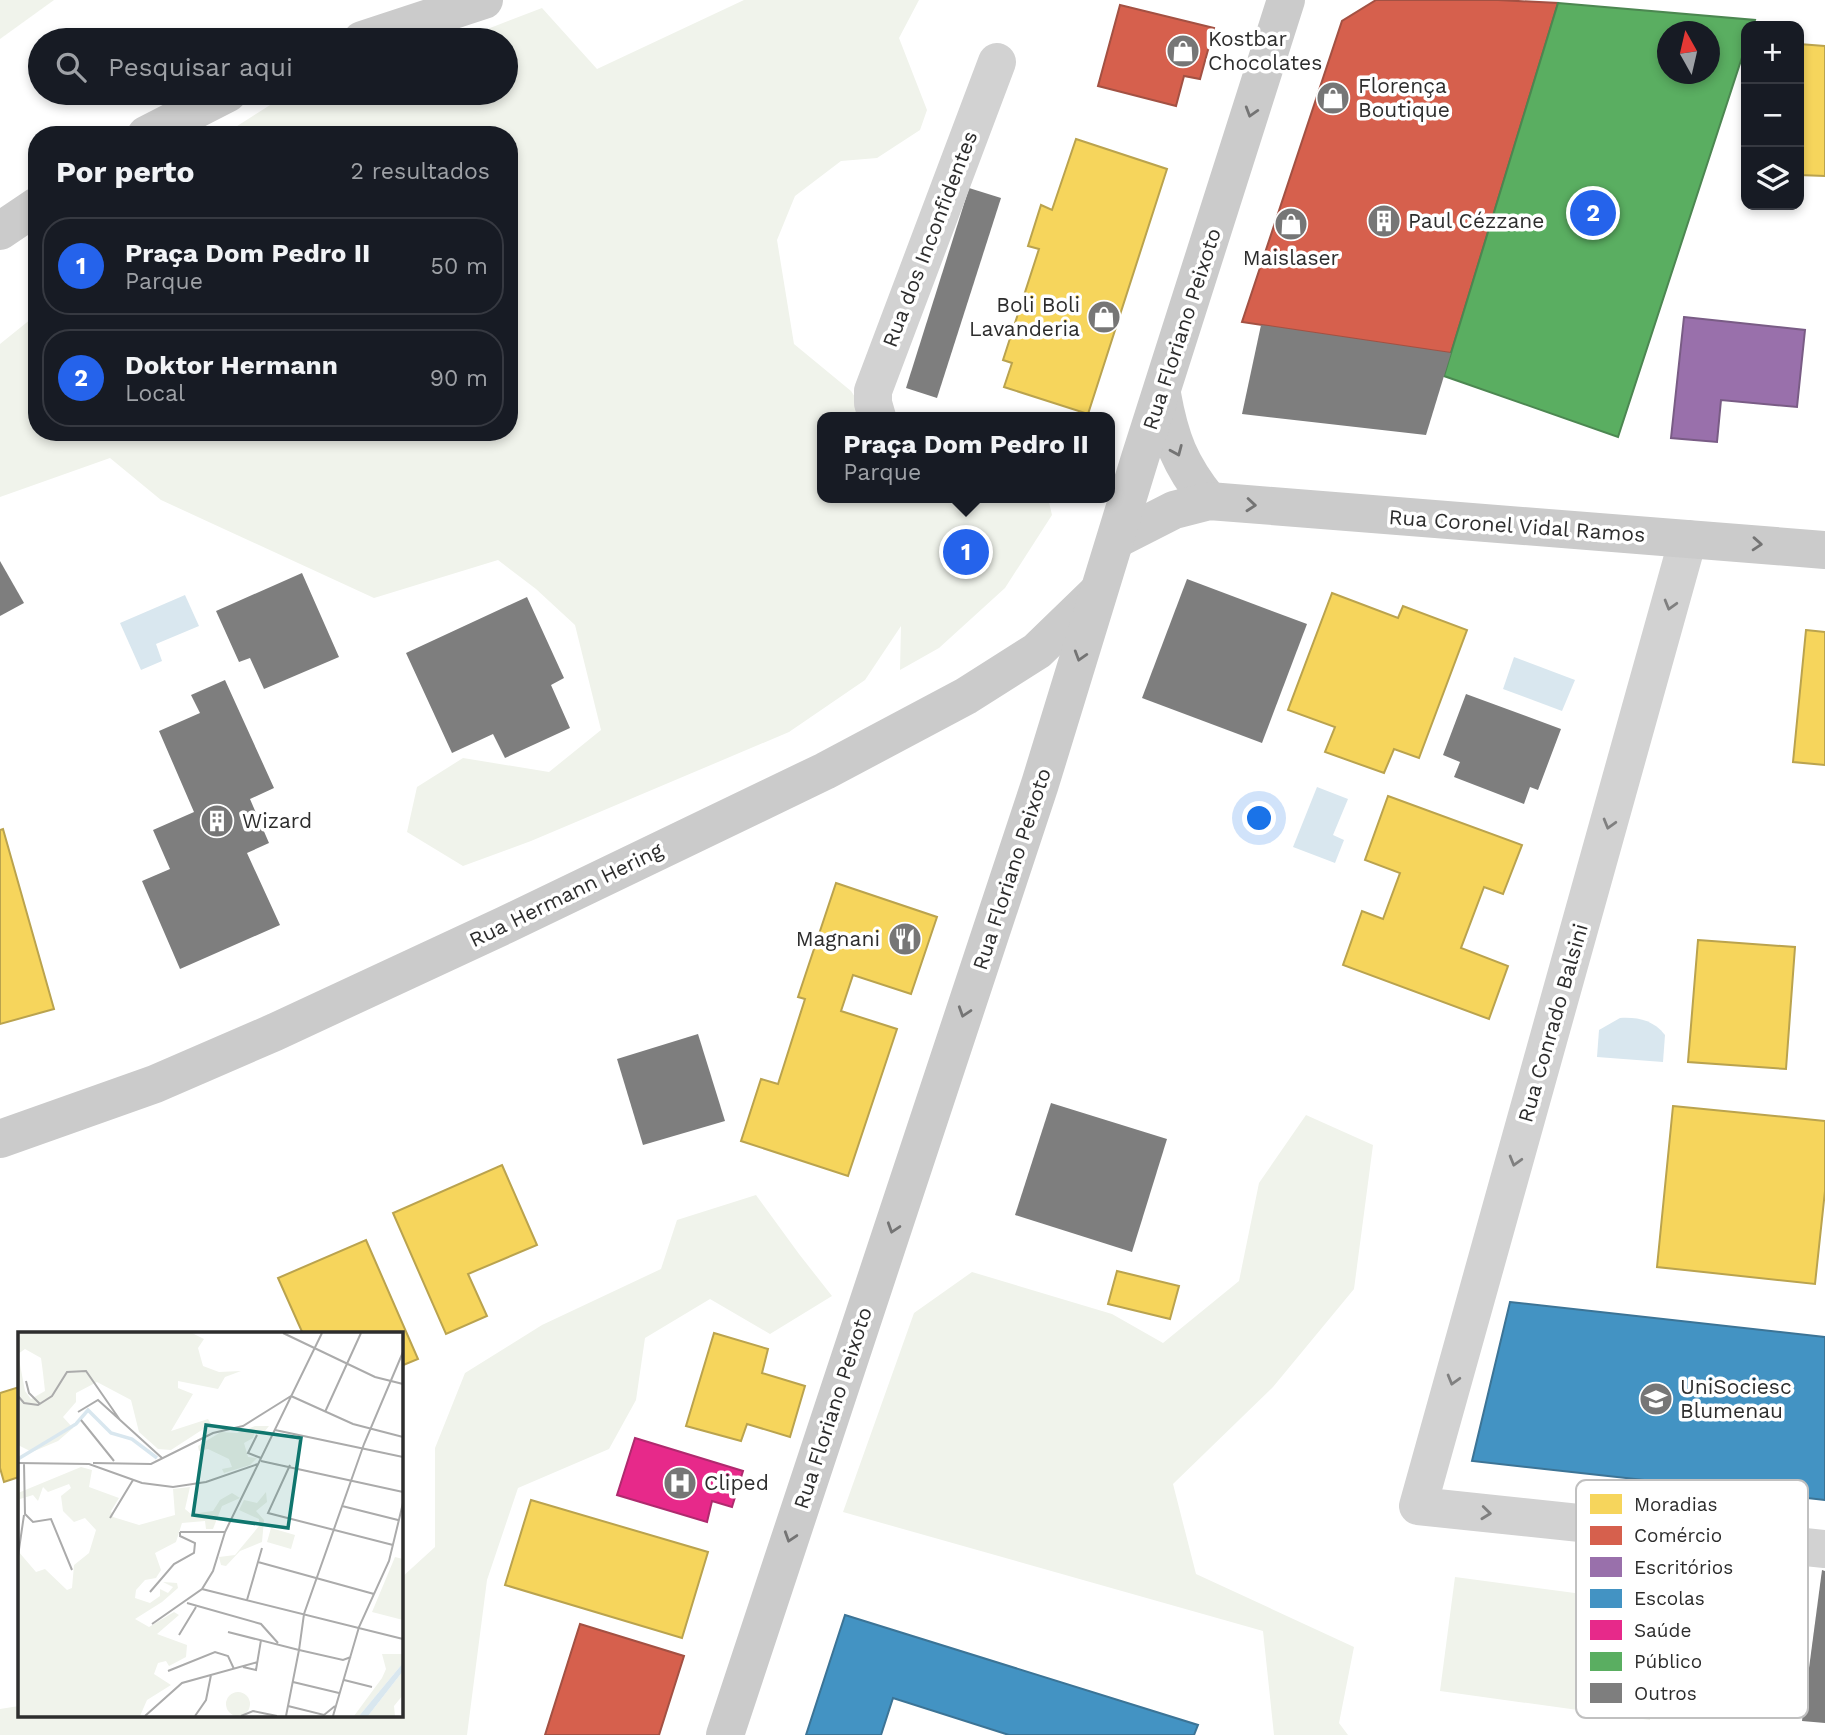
<!DOCTYPE html>
<html lang="pt">
<meta charset="utf-8">
<style>
:root{--surface:#171b24;--page:#20242c;--text:#f1f3f6;--muted:#9ea1a6;--line:#363941;--accent:#2563eb}
body{margin:0;font-family:"Work Sans",sans-serif;background:var(--page);color:var(--text)}
.controls{position:absolute;right:21px;top:21px;display:grid;overflow:hidden;border-radius:14px;box-shadow:0 4px 10px #0003}
.controls button{width:63px;height:63px;display:grid;place-items:center;padding:0;border:0;border-bottom:2px solid var(--line);background:var(--surface);color:var(--text);font:35px sans-serif}
.compass{position:absolute;left:1657px;top:21px;width:63px;height:63px;border-radius:50%;background:var(--surface);box-shadow:0 4px 10px #0003;rotate:352deg}
.you{position:absolute;left:1260px;top:819px;width:24px;height:24px;margin:-18px;border:5px solid #fff;border-radius:50%;background:#1a73e8;box-shadow:0 0 0 10px #1a73e833}
.badge{display:grid;place-items:center;width:46px;height:46px;border-radius:50%;background:var(--accent);color:#fff;font-size:23px;font-weight:700}
.pin{position:absolute;translate:-50% -50%;border:4px solid #fff;box-shadow:0 2px 7px #0006}
.popup{position:absolute;left:817px;top:412px;width:298px;height:91px;box-sizing:border-box;display:grid;place-content:center;border-radius:14px;background:var(--surface);filter:drop-shadow(0 2px 5px #0005);font-size:23px;white-space:nowrap;color:var(--muted)}
.popup b{font-size:26px;color:var(--text)}
.popup::after{content:'';position:absolute;left:50%;top:100%;margin-left:-14px;border:14px solid transparent;border-top-color:var(--surface)}
.list{margin:0;padding:0;list-style:none}
h2{display:flex;justify-content:space-between;align-items:center;height:91px;margin:0;padding:0 28px;font-size:30px}
h2 small{font-size:23px;font-weight:400;color:var(--muted)}
.list li{display:grid;grid-template-columns:46px 1fr auto;gap:21px;align-items:center;box-sizing:border-box;height:98px;margin:0 14px 14px;padding:0 14px;border:2px solid var(--line);border-radius:28px}
.list b{display:block;font-size:26px;white-space:nowrap}
.list p{margin:0;font-size:23px;white-space:nowrap;color:var(--muted)}
.list em{font-size:23px;font-style:normal;color:var(--muted)}
.icon{flex:none;width:38px;height:38px;fill:none;stroke:currentColor;stroke-width:2;stroke-linecap:round;stroke-linejoin:round}
.map{position:relative;flex:none;width:1825px;height:1735px;overflow:hidden}
.search{position:absolute;background:var(--surface);box-shadow:0 4px 10px #0003;left:28px;top:28px;width:490px;height:77px;display:flex;align-items:center;gap:18px;box-sizing:border-box;padding:0 24px;border-radius:38px;color:var(--muted);font-size:26px}
.panel{position:absolute;background:var(--surface);box-shadow:0 4px 10px #0003;left:28px;top:126px;width:490px;height:315px;border-radius:28px}
.map>svg:first-child{display:block}
.green{fill:#f0f3eb}
.water{fill:#d9e7ef}
.homes{fill:#f6d55c;stroke:#baa34e;stroke-width:2}
.shops{fill:#d6604d;stroke:#a35143;stroke-width:2}
.offices{fill:#9970ab;stroke:#795c85;stroke-width:2}
.schools{fill:#4393c3;stroke:#3c7496;stroke-width:2}
.health{fill:#e7298a;stroke:#af2a6e;stroke-width:2}
.public{fill:#5aae61;stroke:#4c8751;stroke-width:2;fill-rule:evenodd}
.building{fill:#7e7e7e}
.lines{fill:none;stroke-linecap:round;stroke-linejoin:round}
.street{stroke:#d2d2d2;stroke-width:38}
.secondary{stroke:#cbcbcb;stroke-width:38}
.oneway{stroke:#747474}
.oneway2{stroke:#808080}
.labels{text-anchor:middle;stroke-width:7;stroke-linejoin:round;paint-order:stroke}
.poi-label{font-size:21px;fill:#2d2d2d;stroke:#fff;text-anchor:start}
.street-label{font-size:21px;fill:#2d2d2d;stroke:#fff}
.inset-river{fill:none;stroke:#d9e7ef;stroke-width:3.5}
.inset-road{fill:none;stroke:#ababab;stroke-width:2}
.view{fill:#0f766e;fill-opacity:0.15;stroke:#0f766e;stroke-width:3.5}
.inset-edge{fill:none;stroke:#2d2d2d;stroke-width:3.5}
.key{fill:#fff;stroke:#c0c0c0;stroke-width:2}
.key-label{font-size:19px;fill:#2d2d2d}
</style>
<div class="map">
<svg width="1825" height="1735" viewBox="0 0 1825 1735">
<rect width="100%" height="100%" fill="#fff"/>
<g class="green">
<polygon points="0,0 54,0 0,39"/>
<polygon points="744,0 919,0 899,38 927,110 920,130 877,158 841,161 795,196 777,240 794,344 851,391 868,417 822,417 822,498 874,498 875,503 895,498 1048,498 1052,515 1005,588 939,648 900,670 901,626 865,680 789,732 531,841 463,866 407,832 417,787 463,758 549,772 601,730 575,625 536,589 498,560 374,598 161,500 110,458 0,497 0,344 31,319 37,301 37,432 509,432 509,135 223,135 289,93 506,93 506,40 459,40 542,8 597,69"/>
<polygon points="1306,1115 1373,1145 1354,1289 1273,1387 1173,1484 1196,1574 1354,1647 1339,1723 1348,1735 1274,1735 1263,1631 843,1512 914,1313 972,1272 1112,1314 1163,1343 1239,1281 1259,1183"/>
<polygon points="756,1195 799,1254 832,1296 770,1334 710,1299 645,1338 636,1400 609,1449 518,1488 487,1580 467,1735 0,1735 0,1709 19,1706 19,1716 401,1716 401,1578 435,1547 435,1448 465,1373 542,1325 661,1269 677,1220"/>
<polygon points="1455,1577 1665,1605 1650,1720 1440,1691"/>
</g>
<g class="water">
<polygon points="185,595 199,626 156,644 162,661 141,670 120,623"/>
<polygon points="1514,657 1575,680 1562,711 1503,689"/>
<polygon points="1317,787 1348,799 1333,835 1344,840 1335,863 1293,847"/>
<path d="M1620,1018C1638,1017 1653,1020 1665,1035L1663,1062L1597,1057L1599,1030Z"/>
</g>
<g class="homes">
<polygon points="1799,44 1825,46 1825,176 1799,175"/>
<polygon points="1076,139 1167,169 1088,414 1004,387 1012,363 1003,360 1039,249 1028,246 1041,205 1052,210"/>
<polygon points="1332,593 1398,618 1403,606 1467,630 1419,758 1394,749 1384,773 1325,752 1335,727 1288,710"/>
<polygon points="1806,630 1825,632 1825,765 1793,762"/>
<polygon points="1388,796 1522,845 1503,894 1484,887 1461,948 1508,966 1489,1019 1343,965 1362,911 1383,919 1400,873 1365,860"/>
<polygon points="3,829 54,1009 0,1024 0,830"/>
<polygon points="836,883 937,917 911,994 853,975 841,1011 897,1029 848,1176 741,1141 761,1079 778,1084 805,999 798,997"/>
<polygon points="1698,940 1795,947 1786,1069 1688,1062"/>
<polygon points="1673,1106 1825,1121 1825,1191 1815,1284 1657,1267"/>
<polygon points="502,1165 537,1245 468,1274 487,1316 446,1334 393,1213"/>
<polygon points="366,1240 418,1359 401,1366 401,1334 303,1334 278,1278"/>
<polygon points="1117,1271 1179,1286 1170,1319 1108,1304"/>
<polygon points="714,1333 768,1349 762,1373 805,1386 790,1437 747,1424 741,1441 686,1426"/>
<polygon points="19,1387 19,1477 4,1482 0,1468 0,1393"/>
<polygon points="531,1500 708,1552 682,1638 505,1585"/>
</g>
<g class="shops">
<polygon points="1376,0 1498,0 1558,3 1451,353 1242,322 1342,21"/>
<polygon points="1120,5 1214,28 1200,79 1184,76 1176,106 1098,86"/>
<polygon points="580,1624 684,1656 659,1735 545,1735"/>
</g>
<polygon class="offices" points="1684,317 1805,330 1797,407 1721,400 1717,442 1671,438"/>
<g class="schools">
<polygon points="1510,1302 1825,1337 1825,1500 1472,1461"/>
<polygon points="845,1615 1198,1725 1194,1735 1009,1735 893,1698 881,1735 806,1735"/>
</g>
<polygon class="health" points="635,1438 743,1471 732,1507 712,1501 707,1522 617,1495"/>
<path class="public" d="M1558,3L1755,20L1753,26H1746V45L1618,437L1444,376ZM1668,32H1710V74H1668Z"/>
<g class="building">
<polygon points="969,188 1001,198 937,398 906,388"/>
<polygon points="1261,325 1451,353 1426,435 1242,414"/>
<polygon points="0,561 24,603 0,616"/>
<polygon points="302,573 339,657 264,689 250,658 239,662 216,611"/>
<polygon points="1187,579 1307,624 1262,743 1142,698"/>
<polygon points="527,597 564,678 551,685 570,728 505,758 493,734 452,753 406,653"/>
<polygon points="225,680 274,788 250,799 269,843 247,853 280,925 180,969 142,881 170,869 153,830 194,812 159,731 200,713 191,695"/>
<polygon points="1466,694 1561,729 1538,790 1530,787 1524,804 1454,777 1460,762 1443,755"/>
<polygon points="698,1034 725,1121 643,1145 617,1059"/>
<polygon points="1051,1103 1167,1139 1132,1252 1015,1215"/>
<polygon points="1822,1570 1825,1571 1825,1723 1802,1721"/>
</g>
<g class="lines">
<g class="street">
<polyline points="877,417 873,403 873,391 997,62"/>
<polyline points="1688,539 1418,1506 1825,1549"/>
</g>
<g class="secondary">
<polyline points="362,40 484,0"/>
<polyline points="146,135 228,93"/>
<polyline points="0,231 37,206"/>
<path d="M1162,394C1170,439 1180,465 1209,501"/>
<polyline points="1117,539 1174,510 1209,501 1825,550"/>
<polyline points="0,1139 155,1084 275,1032 505,925 825,771 966,696 1037,651 1098,592"/>
<polyline points="725,1735 1040,784 1140,458 1286,0"/>
</g>
</g>
<defs><path id="oneway-chevron" d="M-2-3.5L2.5 0L-2 3.5" fill="none" stroke-width="1.6" stroke-linecap="round" stroke-linejoin="round" transform="scale(1.75)"/></defs>
<g class="oneway">
<use href="#oneway-chevron" transform="translate(1251 112) rotate(107)"/>
<use href="#oneway-chevron" transform="translate(1177 451) rotate(67)"/>
<use href="#oneway-chevron" transform="translate(1251 505) rotate(5)"/>
<use href="#oneway-chevron" transform="translate(1757 544) rotate(4)"/>
<use href="#oneway-chevron" transform="translate(1080 656) rotate(107)"/>
<use href="#oneway-chevron" transform="translate(964 1012) rotate(108)"/>
<use href="#oneway-chevron" transform="translate(893 1228) rotate(108)"/>
<use href="#oneway-chevron" transform="translate(790 1537) rotate(108)"/>
</g>
<g class="oneway2">
<use href="#oneway-chevron" transform="translate(1670 605) rotate(106)"/>
<use href="#oneway-chevron" transform="translate(1609 824) rotate(106)"/>
<use href="#oneway-chevron" transform="translate(1515 1161) rotate(106)"/>
<use href="#oneway-chevron" transform="translate(1453 1380) rotate(106)"/>
<use href="#oneway-chevron" transform="translate(1486 1513) rotate(6)"/>
</g>
<defs>
<symbol id="shop-disc" viewBox="-11 -11 22 22"><circle r="9.5" fill="#767676" stroke="#fff"/><path d="M-5-2.5h2.3a2.7 3.5 0 0 1 5.4 0H5L5.5 6h-11ZM-1.5-2.5h3a1.5 2.3 0 0 0-3 0Z" fill="#fff"/></symbol>
<symbol id="building-disc" viewBox="-11 -11 22 22"><circle r="9.5" fill="#767676" stroke="#fff"/><path d="M-4-6H4V6H1V3H-1V6H-4ZM-2.5-4.3h1.7v1.8h-1.7ZM.8-4.3h1.7v1.8H.8ZM-2.5-1h1.7V.8h-1.7ZM.8-1h1.7V.8H.8Z" fill="#fff"/></symbol>
<symbol id="restaurant-disc" viewBox="-11 -11 22 22"><circle r="9.5" fill="#767676" stroke="#fff"/><path d="M-5-6h1v4h1v-4h1v4h1v-4h1v5L-1.5 .5V6h-2V.5L-5-1ZM5-6V6H3V1.5H1.5Q1.5-4 5-6Z" fill="#fff"/></symbol>
<symbol id="university-disc" viewBox="-11 -11 22 22"><circle r="9.5" fill="#767676" stroke="#fff"/><path d="M0-5L7-2L0 1L-7-2ZM-4 1L0 2.5L4 1V4Q0 6-4 4Z" fill="#fff"/></symbol>
<symbol id="hospital-disc" viewBox="-11 -11 22 22"><circle r="9.5" fill="#767676" stroke="#fff"/><path d="M-5-5h3v3.5h4V-5h3V5h-3V1.5h-4V5h-3Z" fill="#fff"/></symbol>
</defs>
<g fill-rule="evenodd">
<use href="#shop-disc" x="1164" y="32" width="38" height="38"/>
<use href="#shop-disc" x="1314" y="79" width="38" height="38"/>
<use href="#building-disc" x="1365" y="202" width="38" height="38"/>
<use href="#shop-disc" x="1272" y="205" width="38" height="38"/>
<use href="#shop-disc" x="1085" y="298" width="38" height="38"/>
<use href="#building-disc" x="198" y="802" width="38" height="38"/>
<use href="#restaurant-disc" x="886" y="920" width="38" height="38"/>
<use href="#university-disc" x="1637" y="1380" width="38" height="38"/>
<use href="#hospital-disc" x="661" y="1464" width="38" height="38"/>
</g>
<g class="labels">
<g class="poi-label">
<text x="1208" y="46">Kostbar<tspan x="1208" dy="24">Chocolates</tspan></text>
<text x="1358" y="93">Florença<tspan x="1358" dy="24">Boutique</tspan></text>
<text x="1408" y="228">Paul Cézzane</text>
<text x="1291" y="265" text-anchor="middle">Maislaser</text>
<text x="1080" y="312" text-anchor="end">Boli Boli<tspan x="1080" dy="24">Lavanderia</tspan></text>
<text x="242" y="828">Wizard</text>
<text x="880" y="946" text-anchor="end">Magnani</text>
<text x="1680" y="1394">UniSociesc<tspan x="1680" dy="24">Blumenau</tspan></text>
<text x="704" y="1490">Cliped</text>
</g>
<g class="street-label">
<text transform="translate(930 239) rotate(-69)" y="7">Rua dos Inconfidentes</text>
<text transform="translate(1182 329) rotate(-72)" y="7">Rua Floriano Peixoto</text>
<text transform="translate(1517 526) rotate(4)" y="7">Rua Coronel Vidal Ramos</text>
<text transform="translate(1012 869) rotate(-72)" y="7">Rua Floriano Peixoto</text>
<text transform="translate(566 895) rotate(-26)" y="7">Rua Hermann Hering</text>
<text transform="translate(1553 1023) rotate(-74)" y="7">Rua Conrado Balsini</text>
<text transform="translate(833 1408) rotate(-72)" y="7">Rua Floriano Peixoto</text>
</g>
</g>
<g transform="translate(18 1332)">
<rect width="385" height="385" fill="#fff"/>
<path d="M0,1H174L186,7L180,16L185,34L201,40L223,39L207,45L200,57L160,49V56L175,62L153,99L190,87L193,92L153,118L140,117L121,100L113,68L79,50L58,61V70L45,85L55,96L40,109L14,120L0,113ZM7,17L23,26L25,41L27,59L13,67L7,59L0,22ZM237,94H251L247,99L237,98L235,106L226,111L230,125L239,126L232,133L206,141L204,137L214,135L211,127L190,117L181,119L180,114L203,100L219,101ZM63,135L74,138L71,155L101,166L93,179L95,185L121,193L157,183L155,157L172,155L167,177L173,182L195,179L202,168L214,161L222,166L204,174L195,197H188L187,189L164,191L158,210L137,221L143,238L138,246L127,248L118,258L117,266L132,271L142,264V257L150,261L155,255L145,250L159,251L160,256L144,270L117,287L131,295L156,280L161,283L139,302L169,313L168,325L151,334L148,329L140,331L136,342L153,353L129,368L122,384H0V219L18,240L27,237L49,258L54,256L56,233L71,221L78,198L67,186L56,190L45,179L43,164L53,156L51,152L30,160L25,155L20,169L15,163L2,167L0,200V161ZM248,160L249,170L238,179L246,188L244,210L222,219L208,234L203,233L201,225L217,223L241,194V187L221,178L226,168L239,171ZM253,196L277,203L273,217L249,210ZM377,225L385,227V288L354,280ZM364,322H385V331L341,384H336L364,346L368,337ZM385,339V363L376,374L377,384H350ZM208 372a12 12 0 1 1 24 0a12 12 0 1 1-24 0Z" fill="#f0f3eb" fill-rule="evenodd"/>
<path d="M385,331V339L350,384H341Z" fill="#d9e7ef"/>
<path class="inset-river" d="M0,127L58,92L70,78L93,101L114,107L139,126"/>
<path class="inset-road" d="M265,1L357,45L385,52M8,49L11,61L22,72M0,64L6,71L20,73L34,64L49,40L68,39L102,88M273,64L335,92L385,105M60,80L80,68L144,126M307,80L343,1M63,88L96,129M257,98L385,125M239,103L230,121L243,126M243,129L385,160M0,131L71,132L124,151L155,155L188,150L240,132M6,131L7,182L15,190L33,187L54,238M75,131L133,132L195,101L225,94L273,64M272,133L250,181L375,213M324,174L380,188M92,186L115,148M162,200H207M0,224L6,183M240,230L356,262M184,257L385,307M132,260L156,232L176,221L177,211L162,204V200M229,268L244,216M169,271L243,292L260,311M134,292L184,257L195,239L207,200L304,1M210,300L281,318L268,384M161,303L178,275M333,325L325,328L281,318L286,282L346,112L385,20M225,335L238,338L243,308M150,339L197,320L210,324L216,337M326,348L354,355M275,350L321,361M270,374L306,383L317,374M127,384L164,351L240,330M177,384L188,368L193,343M223,384L235,379L259,384M315,384L341,295L371,229L385,171"/>
<path class="view" d="M188,93L283,106L270,196L175,183Z"/>
<rect width="385" height="385" class="inset-edge"/>
</g>
<rect x="1576" y="1480" width="232" height="238" rx="10" class="key"/>
<rect x="1590" y="1494" width="32" height="20" fill="#f6d55c"/>
<rect x="1590" y="1526" width="32" height="19" fill="#d6604d"/>
<rect x="1590" y="1557" width="32" height="20" fill="#9970ab"/>
<rect x="1590" y="1589" width="32" height="19" fill="#4393c3"/>
<rect x="1590" y="1620" width="32" height="20" fill="#e7298a"/>
<rect x="1590" y="1652" width="32" height="19" fill="#5aae61"/>
<rect x="1590" y="1683" width="32" height="20" fill="#7e7e7e"/>
<g class="key-label">
<text x="1634" y="1511">Moradias</text>
<text x="1634" y="1542">Comércio</text>
<text x="1634" y="1574">Escritórios</text>
<text x="1634" y="1605">Escolas</text>
<text x="1634" y="1637">Saúde</text>
<text x="1634" y="1668">Público</text>
<text x="1634" y="1700">Outros</text>
</g>
</svg>
<div class="controls">
<button>+</button>
<button>−</button>
<button><svg class="icon" aria-label="layers" viewBox="0 0 24 24"><path d="M12 4l9 5-9 5-9-5zM3 14l9 5 9-5"/></svg></button>
</div>
<svg class="compass" viewBox="-18 -18 36 36"><path d="M0-13l5 13h-10z" fill="#e53935"/><path d="M0 13l5-13h-10z" fill="#9ea1a6"/></svg>
<div class="you"></div>
<div class="pin badge" style="left:966px;top:552px">1</div>
<div class="popup"><b>Praça Dom Pedro II</b>Parque</div>
<div class="pin badge" style="left:1593px;top:213px">2</div>
<div class="search"><svg class="icon" aria-label="search" viewBox="0 0 24 24"><circle cx="10" cy="10" r="6"/><path d="M15 15l6 6"/></svg>Pesquisar aqui</div>
<section class="panel">
<h2>Por perto<small>2 resultados</small></h2>
<ul class="list">
<li><span class="badge">1</span><div><b>Praça Dom Pedro II</b><p>Parque</p></div><em>50 m</em></li>
<li><span class="badge">2</span><div><b>Doktor Hermann</b><p>Local</p></div><em>90 m</em></li>
</ul>
</section>
</div>
